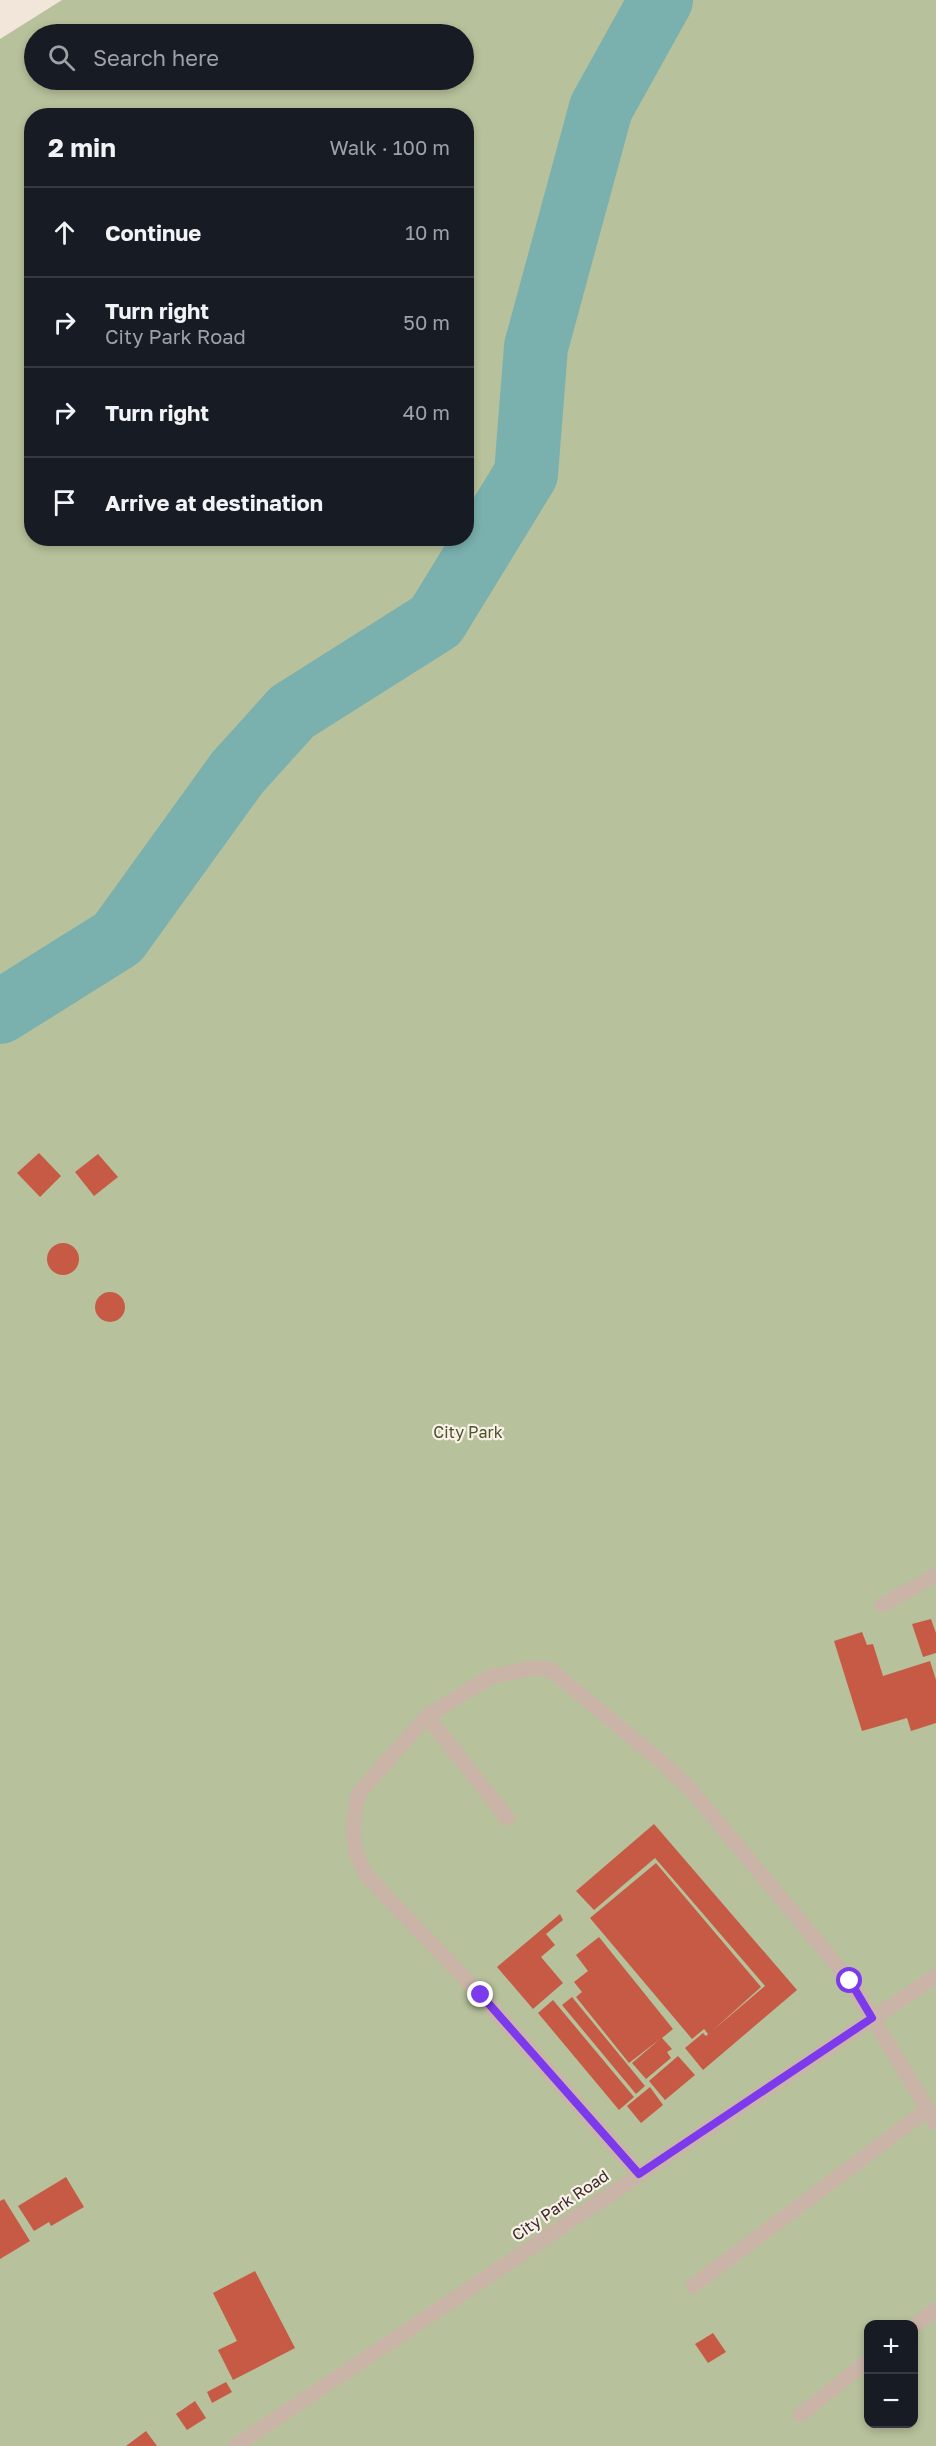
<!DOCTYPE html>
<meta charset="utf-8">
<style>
:root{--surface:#171b24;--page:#242831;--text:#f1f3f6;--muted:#9ea1a6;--line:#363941}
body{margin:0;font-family:"Golos Text",sans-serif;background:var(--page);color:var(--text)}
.controls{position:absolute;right:18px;bottom:18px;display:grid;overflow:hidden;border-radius:12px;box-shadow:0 3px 9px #0003}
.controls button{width:54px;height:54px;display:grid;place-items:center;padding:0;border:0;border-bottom:2px solid var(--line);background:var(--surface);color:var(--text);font:30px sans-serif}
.stop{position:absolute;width:18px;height:18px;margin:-14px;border:4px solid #7c3aed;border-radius:50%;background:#fff}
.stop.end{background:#7c3aed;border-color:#fff;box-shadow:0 2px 6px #0008}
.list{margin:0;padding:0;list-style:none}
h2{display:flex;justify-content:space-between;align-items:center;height:78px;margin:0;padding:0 24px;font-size:26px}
h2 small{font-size:20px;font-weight:400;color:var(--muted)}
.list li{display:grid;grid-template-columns:39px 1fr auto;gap:18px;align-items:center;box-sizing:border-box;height:90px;padding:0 24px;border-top:2px solid var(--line)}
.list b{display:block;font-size:22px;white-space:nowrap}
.list p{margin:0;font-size:20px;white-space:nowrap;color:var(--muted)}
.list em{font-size:20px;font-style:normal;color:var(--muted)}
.icon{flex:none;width:33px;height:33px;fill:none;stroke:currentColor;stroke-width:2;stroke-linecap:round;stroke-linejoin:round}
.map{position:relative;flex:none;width:936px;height:2446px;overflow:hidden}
.search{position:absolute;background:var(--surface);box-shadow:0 3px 9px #0003;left:24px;top:24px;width:450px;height:66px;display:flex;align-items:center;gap:15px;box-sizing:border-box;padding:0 21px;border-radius:33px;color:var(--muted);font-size:22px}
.panel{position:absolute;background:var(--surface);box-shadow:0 3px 9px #0003;left:24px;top:108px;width:450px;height:438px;border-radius:24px}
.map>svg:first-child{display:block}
.green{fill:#b7c19b;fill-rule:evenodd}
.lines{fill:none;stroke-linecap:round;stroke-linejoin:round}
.river{stroke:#7ab0ae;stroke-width:64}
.building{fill:#c75a44}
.lane{stroke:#cab4a7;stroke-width:15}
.route{stroke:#7c3aed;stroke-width:8}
.labels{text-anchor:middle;stroke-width:4.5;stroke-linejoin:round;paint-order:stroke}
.park-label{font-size:16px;fill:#49552b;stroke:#faf0e8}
.street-label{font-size:16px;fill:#372b28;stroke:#faf0e8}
</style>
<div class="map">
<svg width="936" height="2446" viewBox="0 0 936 2446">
<rect width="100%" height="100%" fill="#f2e6db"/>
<path class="green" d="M62,0H936V2446H0V39ZM34,34H464V80H34ZM32,116H466V538H32ZM868,2324H914V2424H868Z"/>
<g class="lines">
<polyline class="river" points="0,1012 118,938 237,773 292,712 436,621 526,474 536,347 601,108 661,0"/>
</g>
<g class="building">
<polygon points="39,1153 61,1176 40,1197 17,1173"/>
<polygon points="98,1154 118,1177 94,1196 75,1172"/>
<circle cx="63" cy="1259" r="16"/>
<circle cx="110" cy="1307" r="15"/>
<polygon points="931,1619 936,1633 936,1653 923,1657 912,1624"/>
<polygon points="862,1632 867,1645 873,1644 883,1676 930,1661 936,1680 936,1723 911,1731 907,1718 862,1731 834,1641"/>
<polygon points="654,1824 797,1990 703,2070 685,2048 703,2033 706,2036 708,2034 704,2029 692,2039 590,1918 656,1863 761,1987 712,2031 765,1986 655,1858 594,1910 576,1891"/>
<polygon points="560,1914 563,1920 546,1934 555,1945 541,1957 563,1983 533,2009 497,1967"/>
<polygon points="599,1937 673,2029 662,2038 672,2049 667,2052 671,2058 646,2079 632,2063 660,2039 629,2063 576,1997 582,1992 574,1982 588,1971 576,1955"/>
<polygon points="572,1997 645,2086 636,2094 562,2005"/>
<polygon points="553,2000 634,2097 619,2110 538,2013"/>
<polygon points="678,2056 695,2075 665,2100 649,2081"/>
<polygon points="650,2087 663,2105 641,2123 627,2106"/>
<polygon points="66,2177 84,2207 51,2226 49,2222 34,2231 18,2206"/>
<polygon points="4,2199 30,2241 0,2259 0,2201"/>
<polygon points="255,2271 295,2348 233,2380 218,2350 237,2341 213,2293"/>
<polygon points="713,2333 726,2352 708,2363 695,2344"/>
<polygon points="226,2382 232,2392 212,2403 207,2392"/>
<polygon points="195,2401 206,2418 187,2430 176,2414"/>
<polygon points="146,2431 157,2446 126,2446"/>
</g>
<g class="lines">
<g class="lane">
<polyline points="882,1605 936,1575"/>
<polyline points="427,1716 507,1818"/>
<polyline points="639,2174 481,1995 366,1875 356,1853 353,1826 358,1794 427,1716 490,1677 532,1668 550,1669 664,1764 691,1790 850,1981 936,2123"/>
<polyline points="693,2286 927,2110"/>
<polyline points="914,2326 936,2309"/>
<polyline points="800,2415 868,2361"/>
<polyline points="235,2446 936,1976"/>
</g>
</g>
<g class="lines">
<polyline class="route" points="481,1995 639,2174 872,2018 850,1981"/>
</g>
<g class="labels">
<g class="park-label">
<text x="468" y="1438">City Park</text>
</g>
<g class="street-label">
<text transform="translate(560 2205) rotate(-34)" y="6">City Park Road</text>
</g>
</g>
</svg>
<div class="controls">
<button>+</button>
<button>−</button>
</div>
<div class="stop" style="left:850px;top:1981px"></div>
<div class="stop end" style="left:481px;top:1995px"></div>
<div class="search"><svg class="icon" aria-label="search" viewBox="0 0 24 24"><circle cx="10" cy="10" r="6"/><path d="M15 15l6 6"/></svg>Search here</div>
<section class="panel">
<h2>2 min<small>Walk · 100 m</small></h2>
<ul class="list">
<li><svg class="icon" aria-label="ahead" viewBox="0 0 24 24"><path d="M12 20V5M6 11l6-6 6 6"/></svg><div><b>Continue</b></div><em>10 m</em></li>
<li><svg class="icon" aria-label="right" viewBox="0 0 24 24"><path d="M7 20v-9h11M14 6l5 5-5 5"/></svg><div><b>Turn right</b><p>City Park Road</p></div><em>50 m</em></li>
<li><svg class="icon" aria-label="right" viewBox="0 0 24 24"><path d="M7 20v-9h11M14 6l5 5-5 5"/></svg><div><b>Turn right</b></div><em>40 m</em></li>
<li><svg class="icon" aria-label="arrive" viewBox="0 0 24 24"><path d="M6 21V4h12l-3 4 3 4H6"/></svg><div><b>Arrive at destination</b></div></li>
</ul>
</section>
</div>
